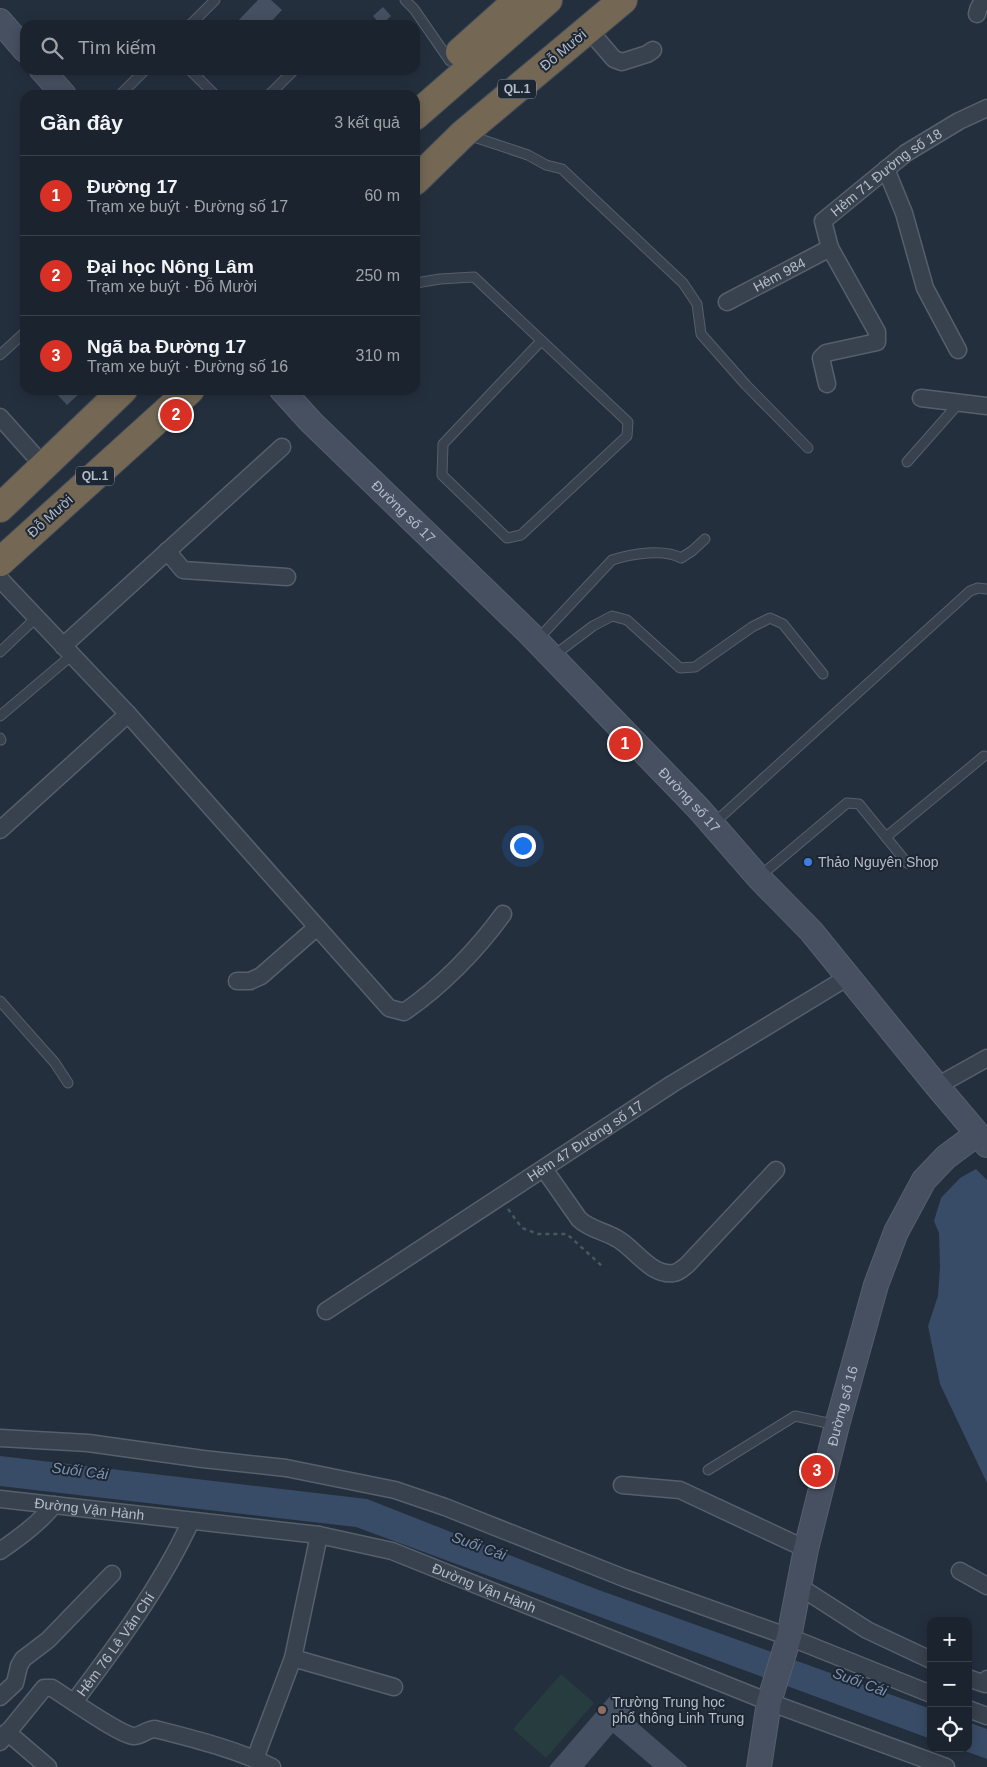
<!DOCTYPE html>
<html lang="vi">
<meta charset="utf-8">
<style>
:root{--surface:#1b232e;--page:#242b36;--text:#f1f3f6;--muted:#a0a4aa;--line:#39404a;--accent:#d93025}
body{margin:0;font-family:Arial,sans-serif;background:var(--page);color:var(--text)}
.controls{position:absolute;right:15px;bottom:15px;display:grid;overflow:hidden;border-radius:10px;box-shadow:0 2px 12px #0003}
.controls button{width:45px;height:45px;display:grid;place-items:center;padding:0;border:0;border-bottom:1px solid var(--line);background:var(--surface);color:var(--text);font:25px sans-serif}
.you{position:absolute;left:522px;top:845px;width:18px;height:18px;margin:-12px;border:4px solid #fff;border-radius:50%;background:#1a73e8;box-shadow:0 0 0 8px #1a73e833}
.badge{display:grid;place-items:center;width:32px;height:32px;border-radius:50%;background:var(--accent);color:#fff;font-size:16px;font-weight:700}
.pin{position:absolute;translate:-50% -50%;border:2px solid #fff;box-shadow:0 1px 5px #0006}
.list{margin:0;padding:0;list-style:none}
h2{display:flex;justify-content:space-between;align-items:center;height:65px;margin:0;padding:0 20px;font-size:21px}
h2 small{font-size:16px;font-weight:400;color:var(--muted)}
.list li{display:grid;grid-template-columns:32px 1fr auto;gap:15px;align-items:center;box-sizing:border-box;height:80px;padding:0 20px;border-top:1px solid var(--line)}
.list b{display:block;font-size:19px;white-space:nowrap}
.list p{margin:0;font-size:16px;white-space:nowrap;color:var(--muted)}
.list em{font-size:16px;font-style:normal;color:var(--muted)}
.icon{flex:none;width:28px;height:28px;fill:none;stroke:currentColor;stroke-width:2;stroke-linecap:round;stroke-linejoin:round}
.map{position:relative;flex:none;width:987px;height:1767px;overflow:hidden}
.search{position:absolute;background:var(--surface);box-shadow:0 2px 12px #0003;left:20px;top:20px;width:400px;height:55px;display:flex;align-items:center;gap:12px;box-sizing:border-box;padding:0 18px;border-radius:15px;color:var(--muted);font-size:19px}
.panel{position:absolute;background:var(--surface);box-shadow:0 2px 12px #0003;left:20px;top:90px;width:400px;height:305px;border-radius:15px}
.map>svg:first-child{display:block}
.green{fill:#263c3f}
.water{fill:#394c67}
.building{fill:#455162}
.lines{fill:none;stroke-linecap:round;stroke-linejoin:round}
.lane-casing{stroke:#565f6c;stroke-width:11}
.street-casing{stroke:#565f6c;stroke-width:19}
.secondary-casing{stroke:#565f6c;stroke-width:26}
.highway-casing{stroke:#434c59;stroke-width:30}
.path{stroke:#44595c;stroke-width:2.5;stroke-dasharray:4 4;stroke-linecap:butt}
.lane{stroke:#38414e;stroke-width:9}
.street{stroke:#38414e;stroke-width:16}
.secondary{stroke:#465061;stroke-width:24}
.highway{stroke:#746855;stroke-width:28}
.shop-dot{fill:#3f7fe0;stroke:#1d2633;stroke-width:2}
.education-dot{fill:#8d6e63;stroke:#1d2633;stroke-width:2}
.labels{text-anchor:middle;stroke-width:4;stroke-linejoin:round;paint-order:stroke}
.shield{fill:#1d2633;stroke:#878f9c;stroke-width:1}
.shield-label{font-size:12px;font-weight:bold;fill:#b4bcc9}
.street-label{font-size:14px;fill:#b4bcc9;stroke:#1d2633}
.poi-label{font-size:14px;fill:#b4bcc9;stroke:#1d2633;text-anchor:start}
.water-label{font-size:15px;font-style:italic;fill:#7c92b1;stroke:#1d2633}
</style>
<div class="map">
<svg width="987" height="1767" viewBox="0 0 987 1767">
<rect width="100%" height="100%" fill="#242f3e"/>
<polygon class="green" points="561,1674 594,1703 546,1758 513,1729"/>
<g class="water">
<polygon points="976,1169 987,1180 987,1483 940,1384 928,1326 938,1296 940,1267 939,1233 934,1221 941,1198 960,1178"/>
<polygon points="0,1456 367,1499 596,1589 931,1709 931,1739 356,1527 0,1486"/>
<polygon points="968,1722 987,1729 987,1759 957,1748 968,1748"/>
</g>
<g class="building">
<polygon points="258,0 271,0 282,10 268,25 234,25"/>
<polygon points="383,7 391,16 381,25 373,16"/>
<polygon points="53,390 83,390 67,405"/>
<polygon points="612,1694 633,1712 629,1716 688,1767 653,1767 613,1733 584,1767 549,1767"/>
</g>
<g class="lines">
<defs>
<g id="lane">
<polyline points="405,0 414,9 450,61"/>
<polyline points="190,25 215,0"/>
<polyline points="190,70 215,95"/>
<polyline points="120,95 145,70"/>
<polyline points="269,95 294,70"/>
<polyline points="468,135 528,155 546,165 562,169 683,283 697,304 701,334 746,385 808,448"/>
<polyline points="415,281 416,283 440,279 474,277 628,422 627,436 521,535 507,538 442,475 443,444 541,341"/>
<polyline points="0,355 24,333"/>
<polyline points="907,462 959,403"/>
<path d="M537,640L612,560C631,554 664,548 681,558L692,551L705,539"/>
<polyline points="0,652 37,617"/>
<polyline points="553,656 593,626 612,616 627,620 680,668 695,667 752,627 770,618 783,624 823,674"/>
<polyline points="0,716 72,655"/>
<polyline points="0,738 1,740"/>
<polyline points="713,824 970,591 978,588 987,589"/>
<polyline points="886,837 984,756"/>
<polyline points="759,877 847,803 859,804 907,863"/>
<polyline points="0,1001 55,1063 68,1083"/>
<polyline points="708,1470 795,1416 837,1425"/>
</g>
<g id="street">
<path d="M977,14C978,8 980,3 986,0"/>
<polyline points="588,29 614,59 622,62 647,54 653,50"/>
<polyline points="886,169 904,213 925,288 958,350"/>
<path id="s1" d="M727,302L830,248"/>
<path id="s2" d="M827,384L821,358L826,353L877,342V332L830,248L823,221L906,153L959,121L987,108"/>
<polyline points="921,398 987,406"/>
<polyline points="0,417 33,454"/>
<polyline points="167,551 183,570 287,577"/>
<path d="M0,579L128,714L389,1008L404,1012C441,987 477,950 503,914"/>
<polyline points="63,646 282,447"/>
<polyline points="0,830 128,714"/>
<polyline points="237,981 250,981 261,976 317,927"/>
<polyline points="937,1086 987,1058"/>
<path d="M544,1169L579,1219C589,1229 604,1231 616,1238C634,1247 651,1277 674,1273C679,1272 683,1268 687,1265L776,1170"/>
<path id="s3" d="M326,1311L672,1084L848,977"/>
<polyline points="0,1438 88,1443 203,1459 286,1468 395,1490 445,1507 624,1578 789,1637 931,1694"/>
<polyline points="622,1485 680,1490 806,1549"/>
<path id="s4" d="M0,1499L319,1535L392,1551L769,1702L946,1767"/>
<path d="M0,1551C20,1537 38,1524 54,1505"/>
<polyline points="960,1571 987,1586"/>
<polyline points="800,1587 867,1630 931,1660"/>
<polyline points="293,1658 394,1687"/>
<polyline points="968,1678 985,1684 987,1679"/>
<polyline points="0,1697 15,1683 19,1666 23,1659 48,1640 112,1574"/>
<path id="s5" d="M74,1702C117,1645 161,1586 191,1521"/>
<polyline points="968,1709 987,1716"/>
<polyline points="7,1732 48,1767"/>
<path d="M0,1742L44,1688H52C68,1698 117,1733 133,1736C140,1737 147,1729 155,1729C194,1739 235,1749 272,1767"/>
<polyline points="255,1759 293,1658 319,1535"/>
</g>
<g id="secondary">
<polyline points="0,21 25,50"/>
<polyline points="42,70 64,95"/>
<path id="s6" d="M282,390L311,422L528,632L699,809L759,878L811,931L937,1086L987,1145"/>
<path id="s7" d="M759,1767L769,1702L789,1637L806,1549L837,1425L876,1285L896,1232L924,1180L946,1157L977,1134"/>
</g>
<g id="highway">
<polyline points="460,52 518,0"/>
<polyline points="415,116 548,0"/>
<polyline points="415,181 463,134 623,0"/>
<polyline points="0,508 123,390"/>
<polyline points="0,562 190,390"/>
</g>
</defs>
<use href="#lane" class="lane-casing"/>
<use href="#street" class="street-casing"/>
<use href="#secondary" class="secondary-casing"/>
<use href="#highway" class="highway-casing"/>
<polyline class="path" points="508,1209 522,1228 538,1234 567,1234 602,1266"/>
<use href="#lane" class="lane"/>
<use href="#street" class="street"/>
<use href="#secondary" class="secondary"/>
<use href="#highway" class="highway"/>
</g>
<circle class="shop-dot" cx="808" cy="862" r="5"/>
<circle class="education-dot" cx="602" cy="1710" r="5"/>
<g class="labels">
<g class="shield">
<rect x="498" y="79.5" width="38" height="19" rx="4"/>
<rect x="76" y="466.5" width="38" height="19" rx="4"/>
</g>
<g class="shield-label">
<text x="517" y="93">QL.1</text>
<text x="95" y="480">QL.1</text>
</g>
<g class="street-label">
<text transform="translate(563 50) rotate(-40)" y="5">Đỗ Mười</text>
<text dy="5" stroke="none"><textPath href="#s2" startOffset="300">Hẻm 71 Đường số 18</textPath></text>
<text dy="5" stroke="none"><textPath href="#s1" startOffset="59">Hẻm 984</textPath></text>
<text dy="5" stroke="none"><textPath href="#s6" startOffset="172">Đường số 17</textPath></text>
<text transform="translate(50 516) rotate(-42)" y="5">Đỗ Mười</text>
<text dy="5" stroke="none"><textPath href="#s6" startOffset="578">Đường số 17</textPath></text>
<text dy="5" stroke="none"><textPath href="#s3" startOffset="310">Hẻm 47 Đường số 17</textPath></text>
<text dy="5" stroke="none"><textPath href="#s7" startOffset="371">Đường số 16</textPath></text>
<text dy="5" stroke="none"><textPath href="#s4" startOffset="90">Đường Vận Hành</textPath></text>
<text dy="5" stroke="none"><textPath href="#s4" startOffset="495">Đường Vận Hành</textPath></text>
<text dy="5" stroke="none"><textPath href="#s5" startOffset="71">Hẻm 76 Lê Văn Chí</textPath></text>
</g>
<g class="poi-label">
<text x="818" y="867">Thảo Nguyên Shop</text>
<text x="612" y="1707">Trường Trung học<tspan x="612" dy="16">phổ thông Linh Trung</tspan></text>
</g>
<g class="water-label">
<text transform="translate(80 1471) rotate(7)" y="5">Suối Cái</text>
<text transform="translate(479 1546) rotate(20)" y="5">Suối Cái</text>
<text transform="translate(860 1682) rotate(20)" y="5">Suối Cái</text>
</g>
</g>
</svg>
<div class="controls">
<button>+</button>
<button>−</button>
<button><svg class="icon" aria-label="locate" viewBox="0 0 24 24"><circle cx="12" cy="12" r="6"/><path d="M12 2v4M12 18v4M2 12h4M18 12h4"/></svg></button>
</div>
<div class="you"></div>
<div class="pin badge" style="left:625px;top:744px">1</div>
<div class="pin badge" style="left:176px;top:415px">2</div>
<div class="pin badge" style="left:817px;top:1471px">3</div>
<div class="search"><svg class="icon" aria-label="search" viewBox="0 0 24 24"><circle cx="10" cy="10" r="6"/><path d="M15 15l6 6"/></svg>Tìm kiếm</div>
<section class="panel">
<h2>Gần đây<small>3 kết quả</small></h2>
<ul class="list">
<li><span class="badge">1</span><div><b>Đường 17</b><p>Trạm xe buýt · Đường số 17</p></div><em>60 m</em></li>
<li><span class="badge">2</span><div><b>Đại học Nông Lâm</b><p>Trạm xe buýt · Đỗ Mười</p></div><em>250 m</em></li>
<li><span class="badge">3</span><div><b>Ngã ba Đường 17</b><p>Trạm xe buýt · Đường số 16</p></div><em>310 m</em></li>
</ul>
</section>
</div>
